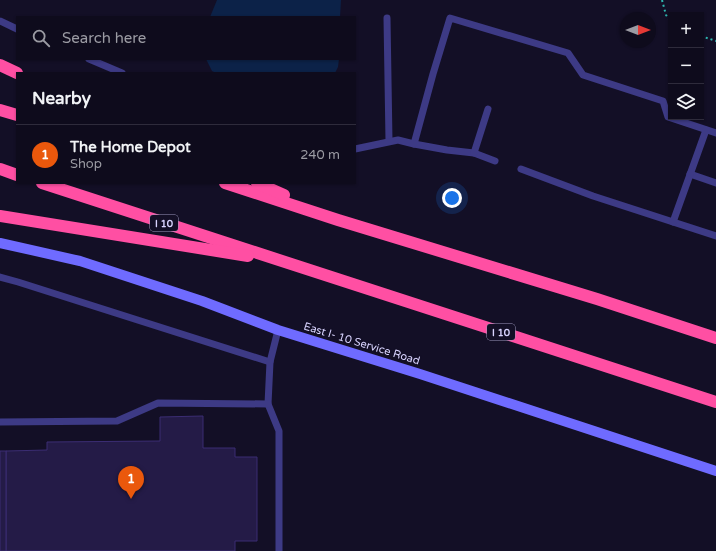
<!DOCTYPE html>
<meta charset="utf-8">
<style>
:root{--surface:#0e0b1c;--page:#171425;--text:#f1f3f6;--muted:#9b9ba3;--line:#2e2b3b;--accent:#ea580c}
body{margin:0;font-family:"Varela Round",sans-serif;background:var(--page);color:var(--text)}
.controls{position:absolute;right:12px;top:12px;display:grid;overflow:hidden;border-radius:0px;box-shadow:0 1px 3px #0004}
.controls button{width:36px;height:36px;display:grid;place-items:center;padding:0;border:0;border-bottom:1px solid var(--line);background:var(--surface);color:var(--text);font:20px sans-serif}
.compass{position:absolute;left:620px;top:12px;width:36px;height:36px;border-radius:50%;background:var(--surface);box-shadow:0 1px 3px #0004;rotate:90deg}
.you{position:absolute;left:452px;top:198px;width:14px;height:14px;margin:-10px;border:3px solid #fff;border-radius:50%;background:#1a73e8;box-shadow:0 0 0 6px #1a73e833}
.badge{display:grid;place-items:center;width:26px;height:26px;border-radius:50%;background:var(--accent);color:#fff;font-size:13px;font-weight:700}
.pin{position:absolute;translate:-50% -33px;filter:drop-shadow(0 1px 2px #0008)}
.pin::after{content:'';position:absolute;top:21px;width:14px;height:12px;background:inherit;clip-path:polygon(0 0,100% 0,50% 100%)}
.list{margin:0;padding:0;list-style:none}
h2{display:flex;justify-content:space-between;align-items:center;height:52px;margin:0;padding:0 16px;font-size:17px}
h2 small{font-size:13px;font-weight:400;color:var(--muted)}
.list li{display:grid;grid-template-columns:26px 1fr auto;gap:12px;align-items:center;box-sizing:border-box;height:60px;padding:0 16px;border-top:1px solid var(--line)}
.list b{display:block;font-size:15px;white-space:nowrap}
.list p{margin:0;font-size:13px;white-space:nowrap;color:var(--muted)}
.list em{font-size:13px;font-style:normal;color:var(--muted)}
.icon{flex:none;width:22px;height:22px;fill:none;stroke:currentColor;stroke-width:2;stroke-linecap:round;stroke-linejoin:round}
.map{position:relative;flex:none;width:716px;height:551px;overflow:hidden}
.search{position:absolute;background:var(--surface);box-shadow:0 1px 3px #0004;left:16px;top:16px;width:340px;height:44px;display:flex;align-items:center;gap:10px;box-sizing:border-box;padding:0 14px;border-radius:0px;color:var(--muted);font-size:15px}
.panel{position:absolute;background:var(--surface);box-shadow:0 1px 3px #0004;left:16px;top:72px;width:340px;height:112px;border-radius:0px}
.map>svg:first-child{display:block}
.water{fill:#0c2248}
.building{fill:#241b47;stroke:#3b2d73}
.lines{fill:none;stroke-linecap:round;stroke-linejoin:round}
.path{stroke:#2fb8b0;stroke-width:2;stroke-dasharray:2 3;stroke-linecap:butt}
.lane{stroke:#3d3a85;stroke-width:7}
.secondary{stroke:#6f6bff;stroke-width:10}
.highway{stroke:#ff4fa3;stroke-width:12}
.labels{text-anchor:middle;stroke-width:3;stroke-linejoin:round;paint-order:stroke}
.shield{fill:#130f26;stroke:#9e99be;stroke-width:1}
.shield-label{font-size:10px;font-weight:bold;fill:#d9d4ff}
.street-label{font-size:11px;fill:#d9d4ff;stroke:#130f26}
</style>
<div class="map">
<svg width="716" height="551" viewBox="0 0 716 551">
<rect width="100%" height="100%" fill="#130f26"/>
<g class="water">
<polygon points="217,0 341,0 340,17 210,17"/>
<polygon points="206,59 339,59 338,67 335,73 216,73 212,71"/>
</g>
<g class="building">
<polygon points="203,416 203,448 235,448 235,457 257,457 257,541 235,541 235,551 6,551 6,451 47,450 47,442 160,441 160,417"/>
<rect x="0" y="451" width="6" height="100"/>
</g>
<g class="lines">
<g class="path">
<polyline points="662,0 666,15 671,22"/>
<polyline points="701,36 716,41"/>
</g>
<g class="lane">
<polyline points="387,18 389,141"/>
<polyline points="0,21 17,29"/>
<polyline points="89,59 122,73"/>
<polyline points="414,144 433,74 450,18 568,53 583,75 663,101 668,117 716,133"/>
<polyline points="355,149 398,140 414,144 447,150 474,153 495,161"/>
<polyline points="474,153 488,109"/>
<polyline points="521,169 593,196 716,236"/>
<polyline points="690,174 716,183"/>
<polyline points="673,222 706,130"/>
<polyline points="0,277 18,282 270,362"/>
<polyline points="278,330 270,362 268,404 279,431 279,551"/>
<polyline points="0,422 117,421 158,403 268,404"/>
</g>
<polyline class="secondary" points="0,243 80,261 202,301 278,330 420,374 716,471"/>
<g class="highway">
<polyline points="0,65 17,73"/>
<polyline points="0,110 17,115"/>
<polyline points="0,169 17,175"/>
<polyline points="42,183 716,402"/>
<polyline points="225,183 338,220 597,299 716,338"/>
<polyline points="257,183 284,195"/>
<polyline points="0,216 248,256"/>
</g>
</g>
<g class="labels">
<g class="shield">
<rect x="150" y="215" width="28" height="16" rx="3"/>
<rect x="487" y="324" width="28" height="16" rx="3"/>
</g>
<g class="shield-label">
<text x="164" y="227">I 10</text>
<text x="501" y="336">I 10</text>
</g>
<g class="street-label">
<text transform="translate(362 343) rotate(17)" y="4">East I- 10 Service Road</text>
</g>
</g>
</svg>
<div class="controls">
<button>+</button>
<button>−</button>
<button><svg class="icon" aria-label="layers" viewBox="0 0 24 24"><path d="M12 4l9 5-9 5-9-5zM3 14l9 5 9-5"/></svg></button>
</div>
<svg class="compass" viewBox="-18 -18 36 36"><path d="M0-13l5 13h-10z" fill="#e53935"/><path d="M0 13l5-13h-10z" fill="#9b9ba3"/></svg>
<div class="you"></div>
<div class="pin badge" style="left:131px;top:499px">1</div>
<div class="search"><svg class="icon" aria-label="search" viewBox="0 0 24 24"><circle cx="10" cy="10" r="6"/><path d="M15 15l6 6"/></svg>Search here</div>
<section class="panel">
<h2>Nearby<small></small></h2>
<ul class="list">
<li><span class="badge">1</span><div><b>The Home Depot</b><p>Shop</p></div><em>240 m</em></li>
</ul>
</section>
</div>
